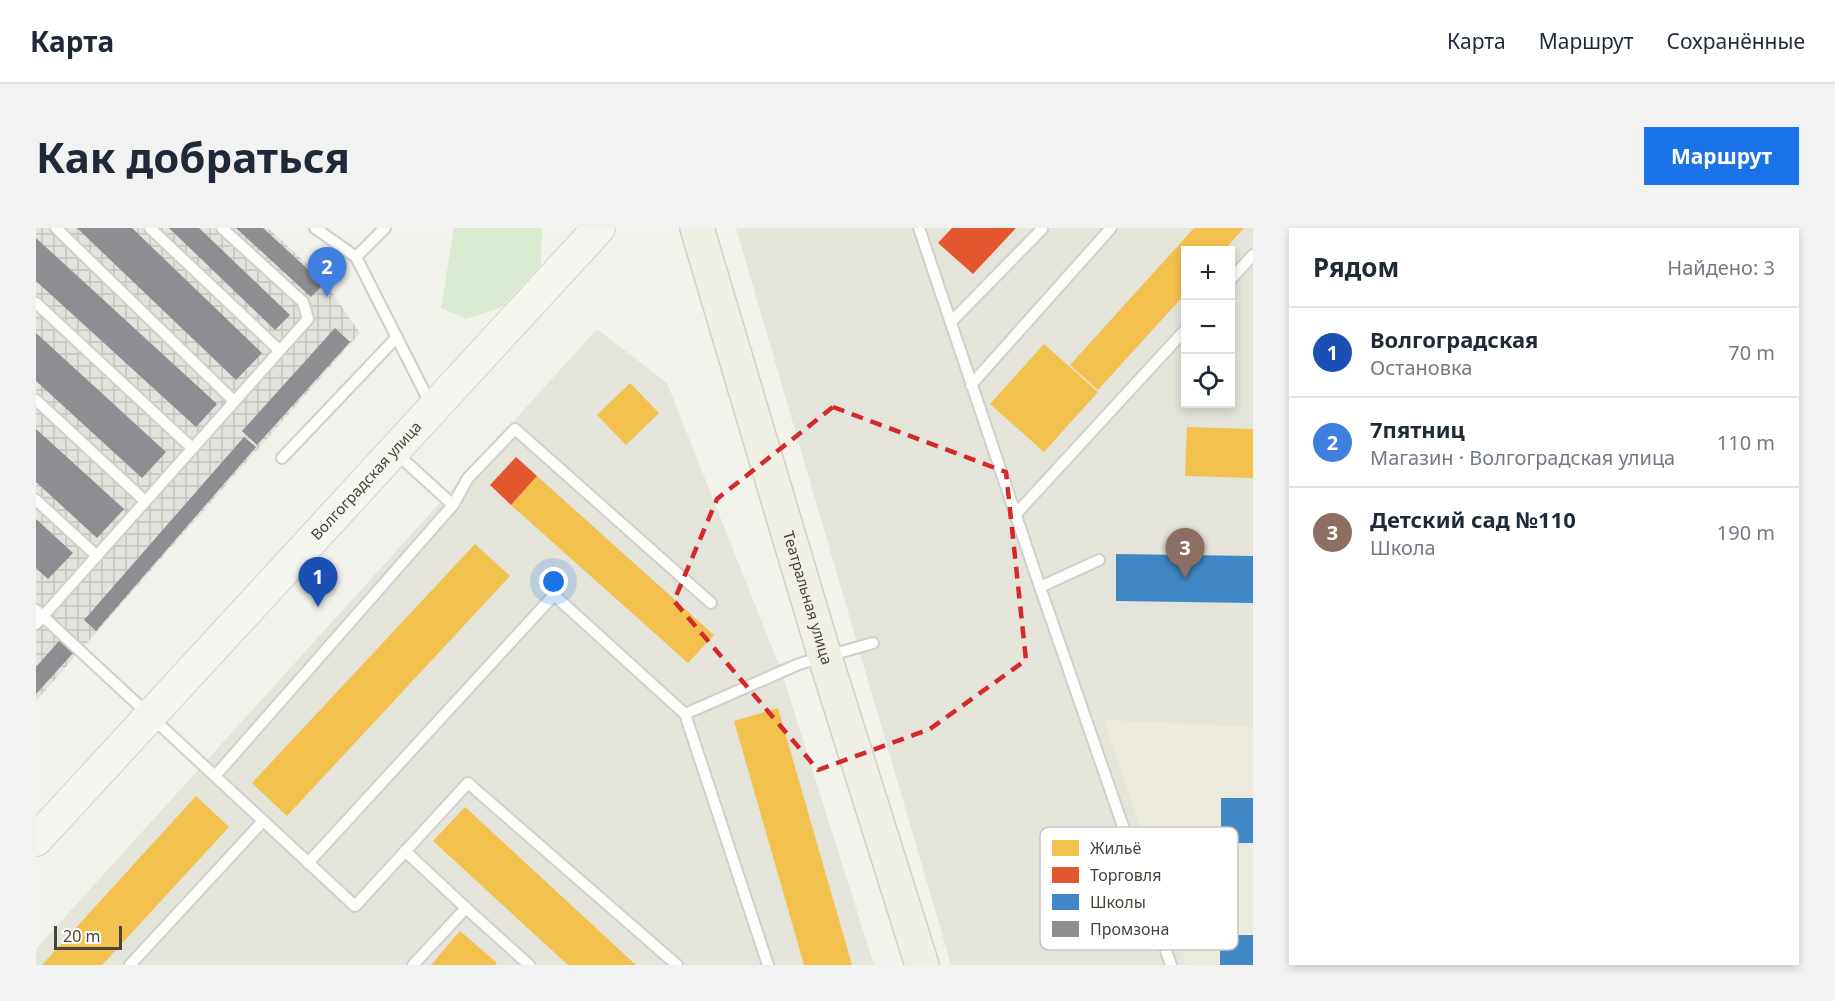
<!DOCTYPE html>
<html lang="ru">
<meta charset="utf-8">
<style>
:root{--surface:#fff;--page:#f2f2f3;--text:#1f2937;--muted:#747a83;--line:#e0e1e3;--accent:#1a73e8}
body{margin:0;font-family:"Noto Sans",sans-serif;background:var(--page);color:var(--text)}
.controls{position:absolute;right:18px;top:18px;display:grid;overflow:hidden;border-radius:0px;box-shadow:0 3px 9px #0003}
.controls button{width:54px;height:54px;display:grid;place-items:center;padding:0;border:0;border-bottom:2px solid var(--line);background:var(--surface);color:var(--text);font:30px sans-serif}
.scale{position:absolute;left:18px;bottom:15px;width:68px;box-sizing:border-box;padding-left:6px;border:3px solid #474439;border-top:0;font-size:16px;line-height:21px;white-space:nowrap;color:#474439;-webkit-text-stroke:4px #fff;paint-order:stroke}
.you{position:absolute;left:518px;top:354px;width:21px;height:21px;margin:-15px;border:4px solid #fff;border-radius:50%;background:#1a73e8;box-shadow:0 0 0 9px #1a73e833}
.badge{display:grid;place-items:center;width:39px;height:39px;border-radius:50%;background:var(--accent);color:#fff;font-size:20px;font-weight:700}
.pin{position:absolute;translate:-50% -50px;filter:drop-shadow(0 2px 3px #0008)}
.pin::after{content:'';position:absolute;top:32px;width:21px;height:18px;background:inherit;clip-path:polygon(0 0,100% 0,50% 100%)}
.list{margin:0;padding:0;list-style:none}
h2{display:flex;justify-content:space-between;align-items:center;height:78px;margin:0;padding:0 24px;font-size:26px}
h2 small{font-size:20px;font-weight:400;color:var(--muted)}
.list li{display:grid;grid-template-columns:39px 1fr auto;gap:18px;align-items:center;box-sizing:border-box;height:90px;padding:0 24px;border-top:2px solid var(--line)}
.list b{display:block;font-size:22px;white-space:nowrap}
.list p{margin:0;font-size:20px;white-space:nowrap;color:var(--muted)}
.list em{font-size:20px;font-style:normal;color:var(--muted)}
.icon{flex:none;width:33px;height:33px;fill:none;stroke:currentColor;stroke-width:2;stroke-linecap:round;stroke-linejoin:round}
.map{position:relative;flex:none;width:1217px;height:737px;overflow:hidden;border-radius:0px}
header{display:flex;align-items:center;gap:36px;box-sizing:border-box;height:84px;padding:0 30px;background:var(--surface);border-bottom:2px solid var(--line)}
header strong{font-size:28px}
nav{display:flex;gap:33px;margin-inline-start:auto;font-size:21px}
.intro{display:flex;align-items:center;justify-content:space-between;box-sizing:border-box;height:144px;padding:0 36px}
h1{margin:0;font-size:42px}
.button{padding:15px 27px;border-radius:0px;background:var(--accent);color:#fff;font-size:21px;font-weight:700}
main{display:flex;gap:36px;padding:0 36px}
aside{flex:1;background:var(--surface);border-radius:0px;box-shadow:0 3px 9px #0003}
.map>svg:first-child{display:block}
.residential{fill:#e5e4db;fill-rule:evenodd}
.industrial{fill:url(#industrial-grid)}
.education{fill:#ebeadd}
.green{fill:#daead0}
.homes{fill:#f2c14e}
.shops{fill:#e4572e}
.schools{fill:#3f88c5}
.industry{fill:#8d8d92}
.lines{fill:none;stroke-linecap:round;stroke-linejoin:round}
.service-casing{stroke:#d0cfca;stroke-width:14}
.secondary-casing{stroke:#d1d1c6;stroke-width:34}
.primary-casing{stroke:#d2d0bd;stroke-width:36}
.service{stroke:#fdfdfc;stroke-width:10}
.secondary{stroke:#f6f6f1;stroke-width:32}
.primary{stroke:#f0efe6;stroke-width:33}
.marked{fill:none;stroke:#d62828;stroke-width:4.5;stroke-dasharray:12 8;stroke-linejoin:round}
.labels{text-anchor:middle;stroke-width:6;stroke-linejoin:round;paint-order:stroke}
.street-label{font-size:15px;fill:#474439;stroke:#fff}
.key{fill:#fff;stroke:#c8c7c4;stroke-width:1.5}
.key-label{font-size:16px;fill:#474439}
</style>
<header>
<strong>Карта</strong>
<nav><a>Карта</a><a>Маршрут</a><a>Сохранённые</a></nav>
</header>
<div class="intro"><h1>Как добраться</h1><a class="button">Маршрут</a></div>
<main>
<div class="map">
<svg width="1217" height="737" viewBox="0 0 1217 737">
<defs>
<pattern id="industrial-grid" width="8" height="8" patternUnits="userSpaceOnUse" patternTransform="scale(1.5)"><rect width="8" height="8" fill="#e3e2dd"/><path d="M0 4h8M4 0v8" fill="none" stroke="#c4c3be"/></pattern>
</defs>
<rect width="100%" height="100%" fill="#f2f2ed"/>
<g class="residential">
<path d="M700,0H1217V737H915ZM1150,22H1194V176H1150Z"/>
<polygon points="561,101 631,155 745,442 838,737 0,737 0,721"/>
</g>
<polygon class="industrial" points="0,0 232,0 286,50 324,105 0,473"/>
<polygon class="education" points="1068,492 1217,499 1217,737 1150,737"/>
<polygon class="green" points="418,0 504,0 506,2 505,37 466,79 430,91 405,80"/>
<g class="homes">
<polygon points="1158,0 1208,0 1188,22 1150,22 1150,65 1062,162 1034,137"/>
<polygon points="1008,116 1062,164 1008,224 954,176"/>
<polygon points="594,155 623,185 590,217 561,187"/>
<polygon points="1151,199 1217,201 1217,250 1149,248"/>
<polygon points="501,248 678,407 652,435 475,277"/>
<polygon points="439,316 474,348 251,588 216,555"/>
<polygon points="742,480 816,737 768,737 698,493"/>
<polygon points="160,568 193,599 66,737 6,737"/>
<polygon points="429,579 600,737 532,737 397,613"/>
<polygon points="424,703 461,735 459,737 395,737"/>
</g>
<g class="shops">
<polygon points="916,0 980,0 937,46 902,15"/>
<polygon points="480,229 501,248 475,277 454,257"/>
</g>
<g class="schools">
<polygon points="1080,326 1217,328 1217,375 1080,373"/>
<rect x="1185" y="570" width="32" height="45"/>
<rect x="1184" y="707" width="33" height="30"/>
</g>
<g class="industry">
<polygon points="41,0 96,0 226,125 200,152"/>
<polygon points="133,0 163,0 254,87 239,102"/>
<polygon points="200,0 227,0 288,56 275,69"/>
<polygon points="0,10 181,176 160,199 0,53"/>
<polygon points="299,100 314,114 221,217 206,203"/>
<polygon points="0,105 130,224 106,250 0,153"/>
<polygon points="0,201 88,281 61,310 0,254"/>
<polygon points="208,209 220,219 60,403 48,392"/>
<polygon points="0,291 37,325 12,351 0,340"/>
<polygon points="24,412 38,424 0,466 0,439"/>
</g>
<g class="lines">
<defs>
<g id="service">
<polyline points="20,0 198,173"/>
<polyline points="114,0 243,122"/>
<polyline points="279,0 320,29"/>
<polyline points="349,0 320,29 395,177"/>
<polyline points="883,0 1004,359 1135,737"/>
<polyline points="1194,52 1217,27"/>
<polyline points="0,75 156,220"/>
<polyline points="915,94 1006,1"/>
<polyline points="935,157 1075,0"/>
<polyline points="0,172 109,273"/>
<polyline points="360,225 417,277"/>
<polyline points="246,230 361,109"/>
<polyline points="0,272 61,328"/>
<polyline points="979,287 1150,101"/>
<polyline points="1004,359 1063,332"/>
<polyline points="0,382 319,678 432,555 641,737"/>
<polyline points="0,396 272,91 267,74 186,0"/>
<polyline points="649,486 763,436 837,415"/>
<polyline points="179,548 417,277 432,250 479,201 675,375"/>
<polyline points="369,623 430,680 377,737"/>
<polyline points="272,635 518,367 649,486 732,737"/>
<polyline points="430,680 493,737"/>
<polyline points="94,737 227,593"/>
</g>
<g id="secondary">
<path id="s1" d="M0,612L563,0"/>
</g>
<g id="primary">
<path id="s2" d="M661,0L789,429L886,737"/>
</g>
</defs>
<use href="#service" class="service-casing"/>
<use href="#secondary" class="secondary-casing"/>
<use href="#primary" class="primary-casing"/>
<use href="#service" class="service"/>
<use href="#secondary" class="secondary"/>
<use href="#primary" class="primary"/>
</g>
<path class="marked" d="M797,179L970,244L990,432L894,501L782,542L638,373L681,271Z"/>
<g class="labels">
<g class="street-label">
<text dy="5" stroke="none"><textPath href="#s1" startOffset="488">Волгоградская улица</textPath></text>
<text dy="5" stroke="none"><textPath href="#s2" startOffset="386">Театральная улица</textPath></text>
</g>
</g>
<rect x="1004" y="599" width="198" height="123" rx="9" class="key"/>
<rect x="1016" y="612" width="27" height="16" fill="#f2c14e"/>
<rect x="1016" y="639" width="27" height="16" fill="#e4572e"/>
<rect x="1016" y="666" width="27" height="16" fill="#3f88c5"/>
<rect x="1016" y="693" width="27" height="16" fill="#8d8d92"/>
<g class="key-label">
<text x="1054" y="626">Жильё</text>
<text x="1054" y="653">Торговля</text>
<text x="1054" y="680">Школы</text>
<text x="1054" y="707">Промзона</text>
</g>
</svg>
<div class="controls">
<button>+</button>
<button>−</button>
<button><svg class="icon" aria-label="locate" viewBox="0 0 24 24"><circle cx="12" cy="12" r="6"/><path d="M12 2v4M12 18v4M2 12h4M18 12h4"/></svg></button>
</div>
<div class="scale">20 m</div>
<div class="you"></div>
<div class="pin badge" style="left:282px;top:379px;background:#1a4fb4">1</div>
<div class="pin badge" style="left:291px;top:69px;background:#3f7fe0">2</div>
<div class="pin badge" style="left:1149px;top:350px;background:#8d6e63">3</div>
</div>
<aside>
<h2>Рядом<small>Найдено: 3</small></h2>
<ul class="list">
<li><span class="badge" style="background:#1a4fb4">1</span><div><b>Волгоградская</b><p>Остановка</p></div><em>70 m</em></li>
<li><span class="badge" style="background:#3f7fe0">2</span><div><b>7пятниц</b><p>Магазин · Волгоградская улица</p></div><em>110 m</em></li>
<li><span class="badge" style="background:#8d6e63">3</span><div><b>Детский сад №110</b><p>Школа</p></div><em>190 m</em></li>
</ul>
</aside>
</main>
